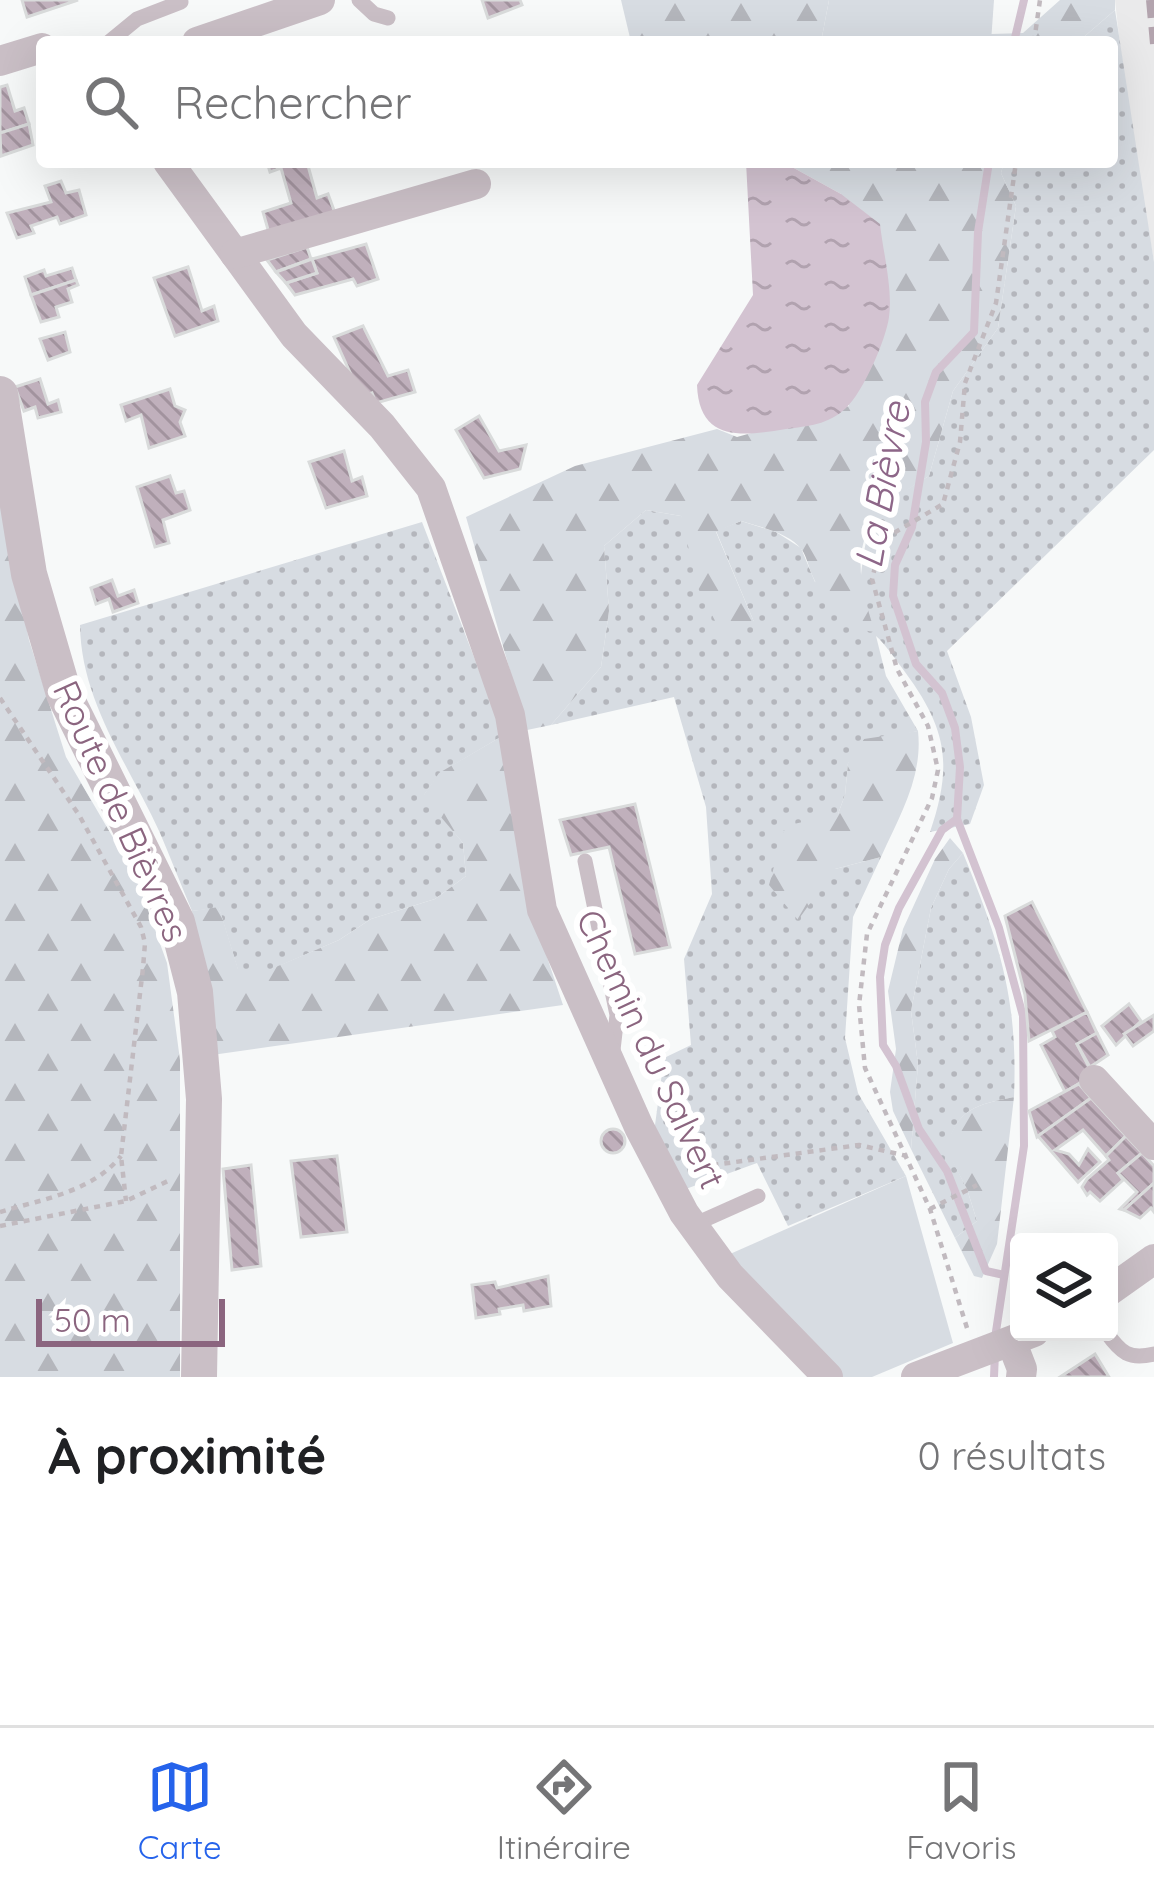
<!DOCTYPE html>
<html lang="fr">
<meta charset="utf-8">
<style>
:root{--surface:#fff;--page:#f2f2f2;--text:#202124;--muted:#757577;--line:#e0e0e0;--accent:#2563eb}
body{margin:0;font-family:Quicksand,sans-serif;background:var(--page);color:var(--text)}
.controls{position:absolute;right:36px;bottom:36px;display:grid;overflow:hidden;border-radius:12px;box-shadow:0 12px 48px #0002}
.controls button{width:108px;height:108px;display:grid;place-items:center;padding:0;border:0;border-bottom:3px solid var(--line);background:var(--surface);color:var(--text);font:60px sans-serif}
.scale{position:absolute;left:36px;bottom:30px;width:189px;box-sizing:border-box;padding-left:12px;border:6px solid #8b657f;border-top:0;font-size:33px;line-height:42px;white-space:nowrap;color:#8b657f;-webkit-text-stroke:9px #fff;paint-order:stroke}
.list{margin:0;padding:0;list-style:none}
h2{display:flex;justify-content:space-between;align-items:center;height:156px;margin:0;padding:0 48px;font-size:51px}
h2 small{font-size:39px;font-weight:400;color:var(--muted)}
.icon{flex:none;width:66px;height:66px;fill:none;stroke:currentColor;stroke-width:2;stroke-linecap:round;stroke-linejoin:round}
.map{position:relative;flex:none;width:1154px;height:1377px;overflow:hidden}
.search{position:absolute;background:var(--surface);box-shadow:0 12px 48px #0002;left:36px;right:36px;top:36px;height:132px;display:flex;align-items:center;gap:30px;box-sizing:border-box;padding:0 42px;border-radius:12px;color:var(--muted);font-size:45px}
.sheet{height:348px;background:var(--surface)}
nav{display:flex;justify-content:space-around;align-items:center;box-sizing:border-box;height:168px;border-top:3px solid var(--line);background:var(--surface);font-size:33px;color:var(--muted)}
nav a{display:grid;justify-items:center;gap:6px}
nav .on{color:var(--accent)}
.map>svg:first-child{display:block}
.built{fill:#eaeaeb}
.grass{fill:url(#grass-dots)}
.forest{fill:url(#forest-firs)}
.garden{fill:#d7dce2}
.water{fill:url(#water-ripples)}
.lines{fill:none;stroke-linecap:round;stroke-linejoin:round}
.stream{stroke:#d3c3d1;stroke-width:8}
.building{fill:url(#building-back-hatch);stroke:#d9dbdb;stroke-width:3}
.path{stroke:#c1babf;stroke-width:4.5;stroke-dasharray:6 6;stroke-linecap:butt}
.service{stroke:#cabfc6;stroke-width:15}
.minor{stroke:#cabfc6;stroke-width:30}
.tertiary{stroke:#cabfc6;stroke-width:36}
.rail{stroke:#b3a4ae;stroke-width:8;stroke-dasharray:18 9;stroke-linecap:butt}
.labels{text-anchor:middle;stroke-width:12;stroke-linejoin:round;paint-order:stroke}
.street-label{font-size:36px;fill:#8b657f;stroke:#fff}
.water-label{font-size:39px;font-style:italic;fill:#8d6688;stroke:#fff}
</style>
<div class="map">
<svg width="1154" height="1377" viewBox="0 0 1154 1377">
<defs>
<pattern id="grass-dots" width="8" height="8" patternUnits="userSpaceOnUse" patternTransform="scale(3)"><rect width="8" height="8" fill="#d7dce2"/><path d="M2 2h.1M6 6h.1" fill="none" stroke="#b4b6bc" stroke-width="1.8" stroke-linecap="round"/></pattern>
<pattern id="forest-firs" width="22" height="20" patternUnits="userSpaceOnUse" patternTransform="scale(3)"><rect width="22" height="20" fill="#d7dce2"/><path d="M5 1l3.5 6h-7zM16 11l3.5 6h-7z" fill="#b4b6bc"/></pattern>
<pattern id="water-ripples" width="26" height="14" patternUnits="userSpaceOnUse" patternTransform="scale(3)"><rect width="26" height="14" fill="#d3c3d1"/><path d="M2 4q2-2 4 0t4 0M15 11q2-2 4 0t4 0" fill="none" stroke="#b1a2af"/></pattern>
<pattern id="building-back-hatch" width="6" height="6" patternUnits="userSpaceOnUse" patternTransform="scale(3)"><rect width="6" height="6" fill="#c0b0bc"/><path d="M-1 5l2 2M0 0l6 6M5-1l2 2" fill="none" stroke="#a2939e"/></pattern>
</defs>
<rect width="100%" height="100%" fill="#f7f9f9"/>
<polygon class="built" points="1115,0 1154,0 1154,262 1126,101"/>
<g class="grass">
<path d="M1115,10L1154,262V450L947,651L971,717L984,785L970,824L930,832C953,765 947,729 905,672C896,660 885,644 876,636L886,676L918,731L895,736L848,763L845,795L838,814L835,869L881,857L853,917L845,1038L858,1093L906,1176L788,1226L757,1163L683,1190L653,1140L664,1058L691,1045L684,959L712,894L706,807L674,697L551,725L601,667L609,611L604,546L646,510L681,516L754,622L716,531L741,521L776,532L801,548L815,582L860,587C866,520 871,510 929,476L953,391L998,328L1016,206L1001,173L1004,162H1112V42H1078Z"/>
<path d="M422,522L504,735L440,773L424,795L463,843L466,876L435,899L371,919L339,940L272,969L238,970L219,908L192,911C181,885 171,859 160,833C129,765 81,702 80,625Z"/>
<path d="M963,853C1000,944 1018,998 1014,1097C976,1105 957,1108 947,1149L967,1189L977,1221L955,1238L911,1149L918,1064L911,1011L931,908L949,869Z"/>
</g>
<g class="forest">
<polygon points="621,0 829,0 821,42 631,42"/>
<polygon points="1060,0 1115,0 1115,10 1078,42 991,42 991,34 1023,33"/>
<path d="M783,162H1004L1001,173L1016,206L998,328L953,391L929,476C855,520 848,552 875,632C845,630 825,604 813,577C809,569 807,557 802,550C790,533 760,527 741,521L716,532L754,622L725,640L698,588L681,516L646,510L604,546L609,611L601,667L551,725L527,730L466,517L575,466L717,429L737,437L849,406L841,194Z"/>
<polygon points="0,495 29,640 66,757 136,877 167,963 180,1060 180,1377 0,1377"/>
<path d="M918,731C923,777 900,815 881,857L835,869L798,920L769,885L785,826L838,814L845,795L848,763L864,739Z"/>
<polygon points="504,735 535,921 563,1005 212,1055 192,911 219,907 238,969 271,969 339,940 371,919 435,899 466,876 463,843 423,796 439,773"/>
<polygon points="950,838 963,853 949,869 931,908 911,1011 918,1064 911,1149 893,1111 890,1092 896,1049 888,991 903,929 935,859"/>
<path d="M1014,1097L997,1244L982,1278L974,1276L955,1238L977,1221L967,1189L946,1149C957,1108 976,1105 1014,1097Z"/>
</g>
<g class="garden">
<polygon points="829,0 994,0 991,42 821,42"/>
<polygon points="906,1176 953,1343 872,1377 843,1377 772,1310 730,1254"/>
</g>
<path class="water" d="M746,162H783L841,194L880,224C883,252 893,289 889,317C886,340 863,392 846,408C828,425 808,426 786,429C744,436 699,443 697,385L753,295Z"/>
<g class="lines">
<g class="stream">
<polyline points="1014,42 1024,0"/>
<polyline points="989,162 978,232 974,332 936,372 925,402 926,442 912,527 895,565 893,596 916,664 942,693 955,728 960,767 957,819 999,928 1023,1016 1024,1146 995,1338"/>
<polyline points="957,819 942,830 899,908 885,945 880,977 883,1045 896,1066 919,1129 947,1171 986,1271 1004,1275"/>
<polyline points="994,1377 995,1353"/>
</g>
</g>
<g class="building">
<polygon points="22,0 78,0 27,17"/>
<polygon points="482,0 520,0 522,5 488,18"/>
<polygon points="7,85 15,111 24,108 29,124 0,133 0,87"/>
<polygon points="29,124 33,145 1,156 0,133"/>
<polygon points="267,162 307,162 317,198 328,194 335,213 269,233 263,212 291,203 281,168 270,172"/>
<polygon points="61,181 66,193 79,190 86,215 60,224 57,217 31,226 34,233 17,238 7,213 51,202 45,186"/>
<polygon points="366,244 378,279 357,286 353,279 295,295 286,283 317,273 312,259"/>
<polygon points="307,247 311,259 276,272 267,260"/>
<polygon points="312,259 317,273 286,283 276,272"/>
<polygon points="188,267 202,311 214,306 218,321 175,336 154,278"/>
<polygon points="72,268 76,280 31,295 25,277 44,270 46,276"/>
<polygon points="76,280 78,285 68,289 72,302 56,307 59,317 41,322 31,295"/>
<polygon points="363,326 388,376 408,370 415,392 376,403 372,393 364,396 358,390 334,337"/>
<polygon points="65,332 70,352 48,360 40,339"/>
<polygon points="40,379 48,404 58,400 61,412 38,418 35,407 24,411 15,387"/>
<polygon points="170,389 175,406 185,410 180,422 185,436 149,448 141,415 126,421 121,405"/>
<polygon points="479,416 499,451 526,445 520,469 484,478 456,430"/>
<polygon points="344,451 352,481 362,477 367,496 326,508 309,462"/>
<polygon points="170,476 176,493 184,491 190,510 163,520 169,543 155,547 137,487"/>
<polygon points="112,580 118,596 134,590 138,603 113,612 109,599 96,604 91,588"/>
<polygon points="635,804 670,947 635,954 609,847 571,855 560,820"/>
<polygon points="1032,902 1087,1012 1029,1041 1025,995 1005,916"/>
<polygon points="1129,1004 1141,1021 1116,1045 1102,1026"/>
<polygon points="1087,1012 1097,1033 1077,1044 1093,1075 1065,1092 1041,1045 1055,1037 1052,1031"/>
<polygon points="1154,1015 1154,1031 1133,1046 1124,1034"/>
<polygon points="1097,1033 1108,1055 1090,1067 1077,1044"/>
<polygon points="1079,1084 1091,1098 1037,1137 1029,1111"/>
<polygon points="1091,1098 1126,1136 1106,1156 1083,1130 1055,1150 1069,1154 1079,1165 1088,1149 1100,1162 1078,1182 1038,1136"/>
<circle cx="613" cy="1141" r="12"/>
<polygon points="1126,1136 1142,1153 1118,1173 1123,1180 1100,1201 1090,1192 1087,1195 1082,1187 1087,1179 1109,1160 1106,1156"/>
<polygon points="1142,1153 1154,1166 1154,1183 1124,1210 1120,1209 1137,1192 1118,1173"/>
<polygon points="337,1156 347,1232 301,1237 291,1161"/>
<polygon points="251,1165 261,1266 232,1270 223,1169"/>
<polygon points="1154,1183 1154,1212 1151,1208 1140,1218 1124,1210"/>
<polygon points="548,1276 551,1306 524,1311 523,1305 499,1309 500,1314 476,1318 472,1285 495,1282 497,1288"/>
<polygon points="1095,1354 1109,1377 1060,1377"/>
</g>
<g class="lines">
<g class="path">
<polyline points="1034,42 1040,0"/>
<polyline points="0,698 79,815 141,927 145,943 143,968 121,1156 126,1201"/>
<polyline points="689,1164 699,1167 859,1145 907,1156"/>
<polyline points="930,1209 977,1185"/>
<path d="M0,1212C43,1199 92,1192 121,1156"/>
<polyline points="0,1226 126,1201 172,1179"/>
<polyline points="967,1328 930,1209 865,1068 859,1005 867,934 932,798 938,770 928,726 897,669 872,579 882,540 943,504 960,442 965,383 996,303 1016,162"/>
</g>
<g class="service">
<polyline points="359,0 374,14 388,18"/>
<polyline points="109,42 137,19 181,2"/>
<polyline points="585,861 617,1015 613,1050"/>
<polyline points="693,1225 758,1196"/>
<path d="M1106,1332C1121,1353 1129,1360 1154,1354"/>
</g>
<g class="minor">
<polyline points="197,42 320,0"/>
<polyline points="0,61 42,48"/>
<polyline points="168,162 294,335 382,426 431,488 510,715 542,910 639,1127 684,1213 730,1276 828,1377"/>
<polyline points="235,254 476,184"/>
<polyline points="1094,1080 1154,1145"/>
<polyline points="1109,1291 1154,1259"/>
<polyline points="1012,1343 1022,1369 1021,1377"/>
<polyline points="916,1377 1034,1332"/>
</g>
<polyline class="tertiary" points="0,394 29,574 64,694 177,922 195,992 204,1099 199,1377"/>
<polyline class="rail" points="1150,0 1154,44"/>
</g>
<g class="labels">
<g class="street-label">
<text transform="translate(121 811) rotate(66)" y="13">Route de Bièvres</text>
<text transform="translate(651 1049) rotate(65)" y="13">Chemin du Salvert</text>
</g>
<g class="water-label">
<text transform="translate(882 485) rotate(-80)" y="14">La Bièvre</text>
</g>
</g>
</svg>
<div class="controls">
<button><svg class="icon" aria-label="layers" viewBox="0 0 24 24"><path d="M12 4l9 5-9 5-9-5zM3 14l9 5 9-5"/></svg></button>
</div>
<div class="scale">50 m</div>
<div class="search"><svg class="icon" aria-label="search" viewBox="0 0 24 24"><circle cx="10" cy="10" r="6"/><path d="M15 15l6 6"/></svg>Rechercher</div>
</div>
<section class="sheet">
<h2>À proximité<small>0 résultats</small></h2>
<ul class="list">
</ul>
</section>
<nav>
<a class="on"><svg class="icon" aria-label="map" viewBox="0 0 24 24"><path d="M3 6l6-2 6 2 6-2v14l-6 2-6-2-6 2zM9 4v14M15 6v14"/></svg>Carte</a>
<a><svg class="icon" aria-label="directions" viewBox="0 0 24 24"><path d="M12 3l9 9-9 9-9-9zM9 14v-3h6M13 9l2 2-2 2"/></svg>Itinéraire</a>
<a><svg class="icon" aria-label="saved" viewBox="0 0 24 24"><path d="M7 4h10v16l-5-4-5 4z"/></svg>Favoris</a>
</nav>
